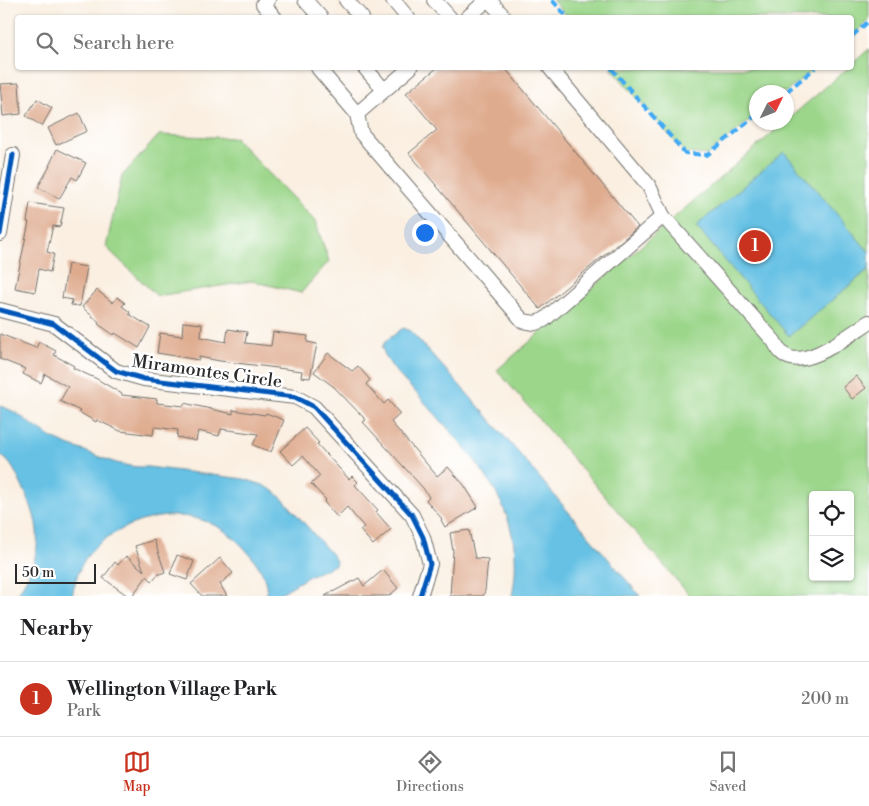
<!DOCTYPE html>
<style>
:root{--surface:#fff;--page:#f2f2f2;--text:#202124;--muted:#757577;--line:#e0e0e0;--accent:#c8321e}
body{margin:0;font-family:"Libre Bodoni",serif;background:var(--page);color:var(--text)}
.controls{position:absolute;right:15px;bottom:15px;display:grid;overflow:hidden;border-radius:5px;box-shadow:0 1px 4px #0004}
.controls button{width:45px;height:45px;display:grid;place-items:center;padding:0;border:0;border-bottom:1px solid var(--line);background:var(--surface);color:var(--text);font:25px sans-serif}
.compass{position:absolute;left:749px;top:85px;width:45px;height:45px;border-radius:50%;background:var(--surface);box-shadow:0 1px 4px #0004;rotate:47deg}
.scale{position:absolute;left:15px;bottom:12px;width:81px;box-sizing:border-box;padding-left:5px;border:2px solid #2b2b2b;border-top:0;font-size:14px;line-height:18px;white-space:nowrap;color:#2b2b2b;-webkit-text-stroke:4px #fff;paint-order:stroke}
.you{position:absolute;left:424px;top:232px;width:18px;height:18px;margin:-12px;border:4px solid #fff;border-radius:50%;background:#1a73e8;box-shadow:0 0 0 8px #1a73e833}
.badge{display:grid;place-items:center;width:32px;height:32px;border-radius:50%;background:var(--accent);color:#fff;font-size:16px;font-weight:700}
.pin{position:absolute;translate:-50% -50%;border:2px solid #fff;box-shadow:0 1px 5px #0006}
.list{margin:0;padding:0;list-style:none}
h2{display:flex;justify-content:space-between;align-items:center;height:65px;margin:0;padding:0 20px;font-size:21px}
h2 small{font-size:16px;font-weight:400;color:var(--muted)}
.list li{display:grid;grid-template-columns:32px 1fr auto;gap:15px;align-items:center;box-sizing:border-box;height:75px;padding:0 20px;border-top:1px solid var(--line)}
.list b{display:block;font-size:19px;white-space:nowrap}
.list p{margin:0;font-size:16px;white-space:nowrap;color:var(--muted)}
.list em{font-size:16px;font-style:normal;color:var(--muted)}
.icon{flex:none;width:28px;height:28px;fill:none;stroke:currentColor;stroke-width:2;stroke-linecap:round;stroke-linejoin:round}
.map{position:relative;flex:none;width:869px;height:596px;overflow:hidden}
.search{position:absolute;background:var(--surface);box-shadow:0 1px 4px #0004;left:15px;right:15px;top:15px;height:55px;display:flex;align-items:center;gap:12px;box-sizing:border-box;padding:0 18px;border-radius:5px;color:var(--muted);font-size:19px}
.sheet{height:140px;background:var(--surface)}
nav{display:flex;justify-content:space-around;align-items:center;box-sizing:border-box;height:70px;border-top:1px solid var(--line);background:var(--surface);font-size:14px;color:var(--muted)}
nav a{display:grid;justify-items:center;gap:2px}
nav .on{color:var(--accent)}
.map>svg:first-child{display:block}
.green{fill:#9bd68a;stroke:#63805a;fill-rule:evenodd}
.water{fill:#66c1e4;stroke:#487688}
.building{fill:#dfab8e}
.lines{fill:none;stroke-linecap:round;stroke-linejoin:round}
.minor-casing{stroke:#73706b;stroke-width:16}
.minor{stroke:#fff;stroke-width:14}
.quiet{stroke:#3fa9f5;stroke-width:4;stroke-dasharray:8 4;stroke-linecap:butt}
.cycleway-casing{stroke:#fff;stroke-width:8}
.cycleway{stroke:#0057b8;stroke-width:5}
.labels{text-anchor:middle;stroke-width:5;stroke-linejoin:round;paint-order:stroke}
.street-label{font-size:18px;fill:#2b2b2b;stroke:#fff}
</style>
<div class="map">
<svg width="869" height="596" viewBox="0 0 869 596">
<rect width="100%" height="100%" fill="#fff"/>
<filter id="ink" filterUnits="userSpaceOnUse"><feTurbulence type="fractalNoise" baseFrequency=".02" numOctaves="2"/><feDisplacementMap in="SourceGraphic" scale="10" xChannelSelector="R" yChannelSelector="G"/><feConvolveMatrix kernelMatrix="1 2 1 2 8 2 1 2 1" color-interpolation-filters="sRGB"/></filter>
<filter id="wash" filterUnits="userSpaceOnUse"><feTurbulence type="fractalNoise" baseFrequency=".0096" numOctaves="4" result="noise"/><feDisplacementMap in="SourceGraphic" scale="20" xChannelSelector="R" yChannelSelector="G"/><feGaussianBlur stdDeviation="1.12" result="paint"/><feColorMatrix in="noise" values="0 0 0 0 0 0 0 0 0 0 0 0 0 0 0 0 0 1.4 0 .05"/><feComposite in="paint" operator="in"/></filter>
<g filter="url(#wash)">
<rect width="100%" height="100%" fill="#faefe1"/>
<g class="green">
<polygon points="552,0 869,0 869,21 852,36 852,18 568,17"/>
<path d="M869,49V596H690L497,370L784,123L786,122L787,120L848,68H852V64ZM813,495H850V577H813Z"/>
<polygon points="611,68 815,68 786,92 756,92 756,112 753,118 707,155 685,153"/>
<polygon points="159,135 235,138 315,221 329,261 301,293 252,281 157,296 106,247 122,176"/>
</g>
<g class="water">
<polygon points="784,152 869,252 869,269 789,336 696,226"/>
<path d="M403,328L409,330L417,338L482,410L640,596H512C530,508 471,455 418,395C405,381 387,366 382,347L386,341Z"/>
<path d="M0,406C20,412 26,422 43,432C56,441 70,446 85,451C107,460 124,468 148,467L244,479L263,485L274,491L284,500L333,556L336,561L335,565L311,575L276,596H267C266,591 267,586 265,581C262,569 253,558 245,549C215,515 174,508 133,524C117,531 100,540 89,554C79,565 75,582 72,596H16C43,556 44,529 22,486C16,474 12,462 0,455Z"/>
</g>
<g id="blocks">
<g class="building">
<polygon points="437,68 505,68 638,227 540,309 409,153 437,130 406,93"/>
<polygon points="19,83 21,114 3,116 0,84"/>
<polygon points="37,99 52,108 42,126 26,116"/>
<polygon points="79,113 87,131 56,145 48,128"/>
<polygon points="57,149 86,163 77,180 72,177 59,199 38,187 50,166 49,166"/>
<polygon points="30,203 64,208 60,227 53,226 47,252 54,254 50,272 39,269 35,292 15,288 29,222 27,222"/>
<polygon points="68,264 87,267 80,306 71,305 72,300 62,298"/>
<polygon points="97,290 113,303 117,297 125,303 122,306 130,312 129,314 150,327 139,348 115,333 114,335 98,324 99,322 82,307"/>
<polygon points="183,322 202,324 201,337 226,342 228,329 247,332 245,343 271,346 273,332 308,336 307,342 317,344 310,378 301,377 302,371 220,361 199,357 199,360 157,353 160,333 182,336"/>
<polygon points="0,334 36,348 39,342 56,351 54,355 74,366 73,368 97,379 122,394 122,395 157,399 157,403 184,406 184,403 233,414 233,410 265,415 266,413 284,420 271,452 253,445 258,434 221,429 219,436 198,431 196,441 177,437 178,430 154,427 153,435 120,431 97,420 96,422 79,412 80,411 60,401 68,387 45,374 41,383 23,374 25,369 0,359"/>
<polygon points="328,353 352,371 358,366 370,380 366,384 384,404 388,400 400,414 391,422 437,476 448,467 464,485 478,507 445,527 441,520 442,519 426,500 429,497 423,488 363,422 366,420 334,387 314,372"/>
<polygon points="856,376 866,388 852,399 843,387"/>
<polygon points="305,428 319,443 317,444 349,479 352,476 358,482 355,485 378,510 376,512 391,529 373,545 360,530 364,527 347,507 337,517 324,502 326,500 311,484 320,476 303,456 293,465 280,451"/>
<polygon points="469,530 475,558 488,559 485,591 483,596 450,596 453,551 450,533"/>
<polygon points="154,540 165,572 157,575 152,581 147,576 132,596 128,596 103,578 115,562 118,565 126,556 144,571 135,546"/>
<polygon points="177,555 194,561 187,580 170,574"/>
<polygon points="220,558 233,573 220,584 227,596 202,596 191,584"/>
<polygon points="383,570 398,588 389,596 325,596 359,578 364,586"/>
</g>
</g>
</g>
<g filter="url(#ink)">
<use href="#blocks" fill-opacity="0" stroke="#73706b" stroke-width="1"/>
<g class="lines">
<defs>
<g id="minor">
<polyline points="268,0 263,4 275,18"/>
<polyline points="305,0 321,18"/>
<polyline points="346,0 362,18"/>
<polyline points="393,0 408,18"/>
<polyline points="434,0 450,18"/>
<polyline points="489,0 505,18"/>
<polyline points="467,18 487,0"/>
<polyline points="318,68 357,114"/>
<polyline points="365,68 384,90"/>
<polyline points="410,68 357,114 361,133 523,321 535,323 544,320 663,216"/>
<path d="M550,68L649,186L663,216L774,341C776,345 779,351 783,354C804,372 850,334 869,322"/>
<polyline points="0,234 13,155"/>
<polyline points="0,310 54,324 116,371 144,379 295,397 314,407 412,515 423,537 430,564 420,596"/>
</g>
</defs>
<use href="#minor" class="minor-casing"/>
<use href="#minor" class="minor"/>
<g class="quiet">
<polyline points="552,0 568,18"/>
<polyline points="852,36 869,21"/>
<polyline points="611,68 685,153 707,155 753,118 756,112"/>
<polyline points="786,92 815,68"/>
</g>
<defs>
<g id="cycleway">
<polyline points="0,234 13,155"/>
<polyline points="0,310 54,324 116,371 144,379 295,397 314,407 412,515 423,537 430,564 420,596"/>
</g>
</defs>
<use href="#cycleway" class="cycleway-casing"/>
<use href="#cycleway" class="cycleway"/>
</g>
</g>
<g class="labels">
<g class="street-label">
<text transform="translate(207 371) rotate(8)" y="6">Miramontes Circle</text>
</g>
</g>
</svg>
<div class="controls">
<button><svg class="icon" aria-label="locate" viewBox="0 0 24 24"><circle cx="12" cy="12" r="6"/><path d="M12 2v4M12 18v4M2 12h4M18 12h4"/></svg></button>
<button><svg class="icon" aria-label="layers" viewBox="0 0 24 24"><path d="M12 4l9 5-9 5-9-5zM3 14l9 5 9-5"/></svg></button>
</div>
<svg class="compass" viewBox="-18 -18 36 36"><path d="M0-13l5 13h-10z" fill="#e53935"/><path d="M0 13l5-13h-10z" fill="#757577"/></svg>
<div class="scale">50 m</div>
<div class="you"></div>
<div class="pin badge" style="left:755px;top:246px">1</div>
<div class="search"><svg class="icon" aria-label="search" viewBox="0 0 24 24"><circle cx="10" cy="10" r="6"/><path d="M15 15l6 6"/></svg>Search here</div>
</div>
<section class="sheet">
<h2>Nearby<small></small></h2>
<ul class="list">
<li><span class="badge">1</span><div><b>Wellington Village Park</b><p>Park</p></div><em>200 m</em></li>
</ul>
</section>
<nav>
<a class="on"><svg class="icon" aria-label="map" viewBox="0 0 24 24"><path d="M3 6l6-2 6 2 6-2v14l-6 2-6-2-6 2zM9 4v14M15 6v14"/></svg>Map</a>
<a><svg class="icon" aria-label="directions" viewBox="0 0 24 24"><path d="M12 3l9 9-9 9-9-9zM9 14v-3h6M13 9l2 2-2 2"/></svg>Directions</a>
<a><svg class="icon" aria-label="saved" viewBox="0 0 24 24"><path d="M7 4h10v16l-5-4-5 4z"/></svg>Saved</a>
</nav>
